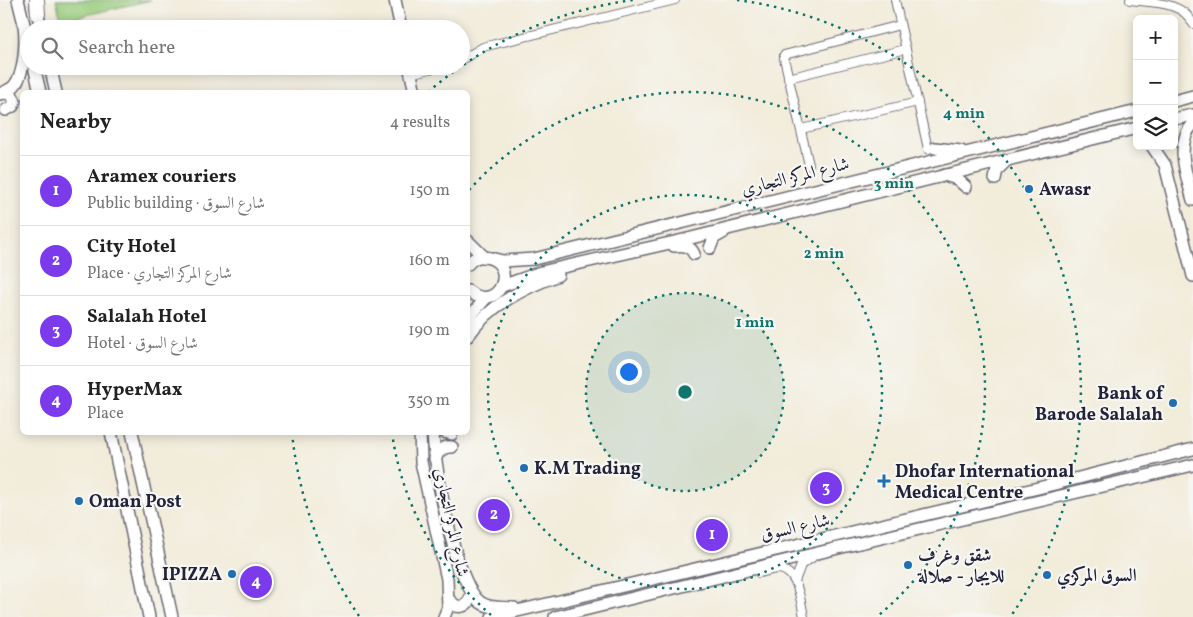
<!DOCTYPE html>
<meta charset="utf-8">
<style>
:root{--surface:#fff;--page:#f6f6f6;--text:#222;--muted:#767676;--line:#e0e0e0;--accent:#7c3aed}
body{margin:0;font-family:Vollkorn,Amiri,serif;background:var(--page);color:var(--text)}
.controls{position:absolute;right:15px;top:15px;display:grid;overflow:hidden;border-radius:8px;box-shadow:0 2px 12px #0003}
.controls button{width:45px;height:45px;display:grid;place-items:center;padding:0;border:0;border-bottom:1px solid var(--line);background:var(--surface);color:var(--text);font:25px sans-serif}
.you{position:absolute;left:628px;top:371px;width:18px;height:18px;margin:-12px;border:4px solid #fff;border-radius:50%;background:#1a73e8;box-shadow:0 0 0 8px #1a73e833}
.badge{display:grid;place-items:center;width:32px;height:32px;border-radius:50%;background:var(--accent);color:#fff;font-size:16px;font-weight:700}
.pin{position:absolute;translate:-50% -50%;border:2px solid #fff;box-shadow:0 1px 5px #0006}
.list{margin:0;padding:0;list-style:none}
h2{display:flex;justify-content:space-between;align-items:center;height:65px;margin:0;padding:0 20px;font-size:21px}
h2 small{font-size:16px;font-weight:400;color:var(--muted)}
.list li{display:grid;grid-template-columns:32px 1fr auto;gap:15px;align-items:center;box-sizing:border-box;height:70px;padding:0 20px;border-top:1px solid var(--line)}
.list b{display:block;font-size:19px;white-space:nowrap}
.list p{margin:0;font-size:16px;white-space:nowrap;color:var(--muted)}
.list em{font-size:16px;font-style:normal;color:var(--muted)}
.icon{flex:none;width:28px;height:28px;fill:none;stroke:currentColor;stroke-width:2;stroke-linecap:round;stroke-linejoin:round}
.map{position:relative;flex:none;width:1193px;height:617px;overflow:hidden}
.search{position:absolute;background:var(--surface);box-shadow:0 2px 12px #0003;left:20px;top:20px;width:450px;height:55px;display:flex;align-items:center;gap:12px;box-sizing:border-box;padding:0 18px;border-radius:28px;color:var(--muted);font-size:19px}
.panel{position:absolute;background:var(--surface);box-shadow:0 2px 12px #0003;left:20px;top:90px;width:450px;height:345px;border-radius:8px}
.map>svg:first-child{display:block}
.green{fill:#98cc7c;stroke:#5d775c}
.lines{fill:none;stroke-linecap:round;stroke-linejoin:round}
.street-casing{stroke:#6b6973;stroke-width:10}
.secondary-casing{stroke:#6b6973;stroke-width:14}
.highway-casing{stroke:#6b6973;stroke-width:16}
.street{stroke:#fff;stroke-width:8}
.secondary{stroke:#fff;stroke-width:11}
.highway{stroke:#fff;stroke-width:14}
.ring{fill:none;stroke:#0f766e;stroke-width:2.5;stroke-dasharray:2.5 5}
.poi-dot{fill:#1f6fb2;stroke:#f6f6f2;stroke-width:2}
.labels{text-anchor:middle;stroke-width:4.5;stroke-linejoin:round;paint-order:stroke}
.street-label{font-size:18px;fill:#22223b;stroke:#f6f6f2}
.poi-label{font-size:18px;font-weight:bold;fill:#22223b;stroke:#f6f6f2;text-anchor:start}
.centre{fill:#0f766e;stroke:#f6f6f2;stroke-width:2.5}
.ring-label{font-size:15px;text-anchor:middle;font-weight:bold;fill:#0f766e;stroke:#f6f6f2;stroke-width:4.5;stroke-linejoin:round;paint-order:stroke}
</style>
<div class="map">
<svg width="1193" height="617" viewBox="0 0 1193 617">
<rect width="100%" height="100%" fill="#f6f6f2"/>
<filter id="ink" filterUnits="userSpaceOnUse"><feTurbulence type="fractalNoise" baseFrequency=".02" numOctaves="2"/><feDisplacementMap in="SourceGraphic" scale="10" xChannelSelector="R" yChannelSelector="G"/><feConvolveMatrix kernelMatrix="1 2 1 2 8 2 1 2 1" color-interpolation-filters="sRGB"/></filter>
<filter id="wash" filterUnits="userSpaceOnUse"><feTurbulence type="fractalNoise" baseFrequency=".0096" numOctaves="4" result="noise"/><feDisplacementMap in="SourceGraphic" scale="20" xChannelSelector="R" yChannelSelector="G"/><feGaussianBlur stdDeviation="1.12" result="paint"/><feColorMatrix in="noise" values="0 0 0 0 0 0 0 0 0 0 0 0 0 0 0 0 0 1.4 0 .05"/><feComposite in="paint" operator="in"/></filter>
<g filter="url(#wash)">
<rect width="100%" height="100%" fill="#f2ecda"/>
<polygon class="green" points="56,0 151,0 61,21"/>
</g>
<g filter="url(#ink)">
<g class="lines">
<defs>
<g id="street">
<polyline points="895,0 928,149"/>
<path d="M1130,0C1152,3 1183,1 1193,24"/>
<polyline points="461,60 483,47 675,0"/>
<polyline points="410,74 442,66"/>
<polyline points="788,78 906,49"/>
<polyline points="801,129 918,102"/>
<polyline points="809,165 784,58 784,55 900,25"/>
<path d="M759,573C765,572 772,569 779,569C798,571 801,602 804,617"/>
<polyline points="795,581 801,565 812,558"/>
</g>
<g id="secondary">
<polyline points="18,0 26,32"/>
<polyline points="395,0 401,29"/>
<polyline points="36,6 41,29"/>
<polyline points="34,66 40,92"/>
<polyline points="50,66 56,92"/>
<polyline points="409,66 415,92"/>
<polyline points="3,93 11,94 15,101 13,106 6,110"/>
<path d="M0,94C5,92 10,90 14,86C25,74 26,41 24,25"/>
<polyline points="1174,101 1193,96"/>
<polyline points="1174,119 1193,115"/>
<path d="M1193,124C1174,144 1187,177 1193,200"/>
<polyline points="1152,146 1165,165 1193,276"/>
<polyline points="935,148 961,151"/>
<polyline points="945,175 957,179 966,187"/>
<polyline points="995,179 997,170 1007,160"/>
<polyline points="468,241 484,257"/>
<path d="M674,246C683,245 690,245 694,254"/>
<polyline points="710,248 714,238 723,233"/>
<polyline points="490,258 503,261 534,259 1137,111"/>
<path d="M468,264C472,259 478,256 485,257C519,261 501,316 468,291"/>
<polyline points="502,286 541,272 679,241 1137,128"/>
<polyline points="468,322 472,314 486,298"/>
<path d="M468,336C489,305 524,288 558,275"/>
<polyline points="111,432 149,617"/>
<polyline points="132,432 172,617"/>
<polyline points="420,432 421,462 447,579 448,607 444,617"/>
<path d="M433,432C434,464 455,584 480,602C489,609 503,607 514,608"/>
<polyline points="444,432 452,434"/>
<path d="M435,459C438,451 443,446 452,447"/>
<path d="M449,600L456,606C466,608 469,602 472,594"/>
<polyline points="492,617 1059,483 1193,449"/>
<polyline points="555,617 834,549 1193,465"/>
</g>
<polyline id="highway" points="37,0 38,14"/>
</defs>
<use href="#street" class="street-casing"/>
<use href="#secondary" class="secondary-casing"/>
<use href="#highway" class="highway-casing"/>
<use href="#street" class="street"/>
<use href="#secondary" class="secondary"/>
<use href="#highway" class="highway"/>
</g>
</g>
<circle cx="685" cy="392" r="99" fill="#0f766e" fill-opacity=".12"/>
<g class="ring">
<circle cx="685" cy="392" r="99"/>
<circle cx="685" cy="392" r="197"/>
<path d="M491 615A296 296 0 0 1 392 433M469 190A296 296 0 1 1 879 615"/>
<path d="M359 616A395 395 0 0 1 292 433M428 92A395 395 0 0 1 633 0M737 0A395 395 0 0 1 1011 616"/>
</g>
<g class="poi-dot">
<circle cx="1029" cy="189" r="5"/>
<circle cx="1173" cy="403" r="5"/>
<circle cx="524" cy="468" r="5"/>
<path d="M881.5 473.5h5v5h5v5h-5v5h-5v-5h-5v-5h5z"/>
<circle cx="79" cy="501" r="5"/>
<circle cx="908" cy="565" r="5"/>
<circle cx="232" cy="574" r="5"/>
<circle cx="1047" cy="575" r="5"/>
</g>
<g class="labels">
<g class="street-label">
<text transform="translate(795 176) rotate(-14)" y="6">شارع المركز التجاري</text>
<text transform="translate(452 522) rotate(78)" y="6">شارع المركز التجاري</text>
<text transform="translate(795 527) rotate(-13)" y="6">شارع السوق</text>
</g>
<g class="poi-label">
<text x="1039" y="195">Awasr</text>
<text x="1163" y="399" text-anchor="end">Bank of<tspan x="1163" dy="21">Barode Salalah</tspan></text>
<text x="534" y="474">K.M Trading</text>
<text x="895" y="477">Dhofar International<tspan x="895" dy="21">Medical Centre</tspan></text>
<text x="89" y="507">Oman Post</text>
<text x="918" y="561">شقق وغرف<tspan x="918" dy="21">للايجار - صلالة</tspan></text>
<text x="222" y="580" text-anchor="end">IPIZZA</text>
<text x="1057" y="581">السوق المركزي</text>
</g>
</g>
<circle cx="685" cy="392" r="8" class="centre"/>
<g class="ring-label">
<text x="964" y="118">4 min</text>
<text x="894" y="188">3 min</text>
<text x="824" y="258">2 min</text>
<text x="755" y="327">1 min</text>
</g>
</svg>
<div class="controls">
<button>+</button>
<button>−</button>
<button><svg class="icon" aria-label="layers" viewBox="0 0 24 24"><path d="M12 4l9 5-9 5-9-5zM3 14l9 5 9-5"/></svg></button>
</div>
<div class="you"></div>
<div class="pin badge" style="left:712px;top:535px">1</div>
<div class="pin badge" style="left:494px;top:515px">2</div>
<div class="pin badge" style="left:826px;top:488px">3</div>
<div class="pin badge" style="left:256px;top:582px">4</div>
<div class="search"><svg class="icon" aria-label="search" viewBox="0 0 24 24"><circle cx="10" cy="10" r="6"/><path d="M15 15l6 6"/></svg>Search here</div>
<section class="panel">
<h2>Nearby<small>4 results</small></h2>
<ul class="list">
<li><span class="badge">1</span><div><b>Aramex couriers</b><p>Public building · شارع السوق</p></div><em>150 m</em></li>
<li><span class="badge">2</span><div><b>City Hotel</b><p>Place · شارع المركز التجاري</p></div><em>160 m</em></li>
<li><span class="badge">3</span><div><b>Salalah Hotel</b><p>Hotel · شارع السوق</p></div><em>190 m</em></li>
<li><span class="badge">4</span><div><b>HyperMax</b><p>Place</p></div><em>350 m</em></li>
</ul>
</section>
</div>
